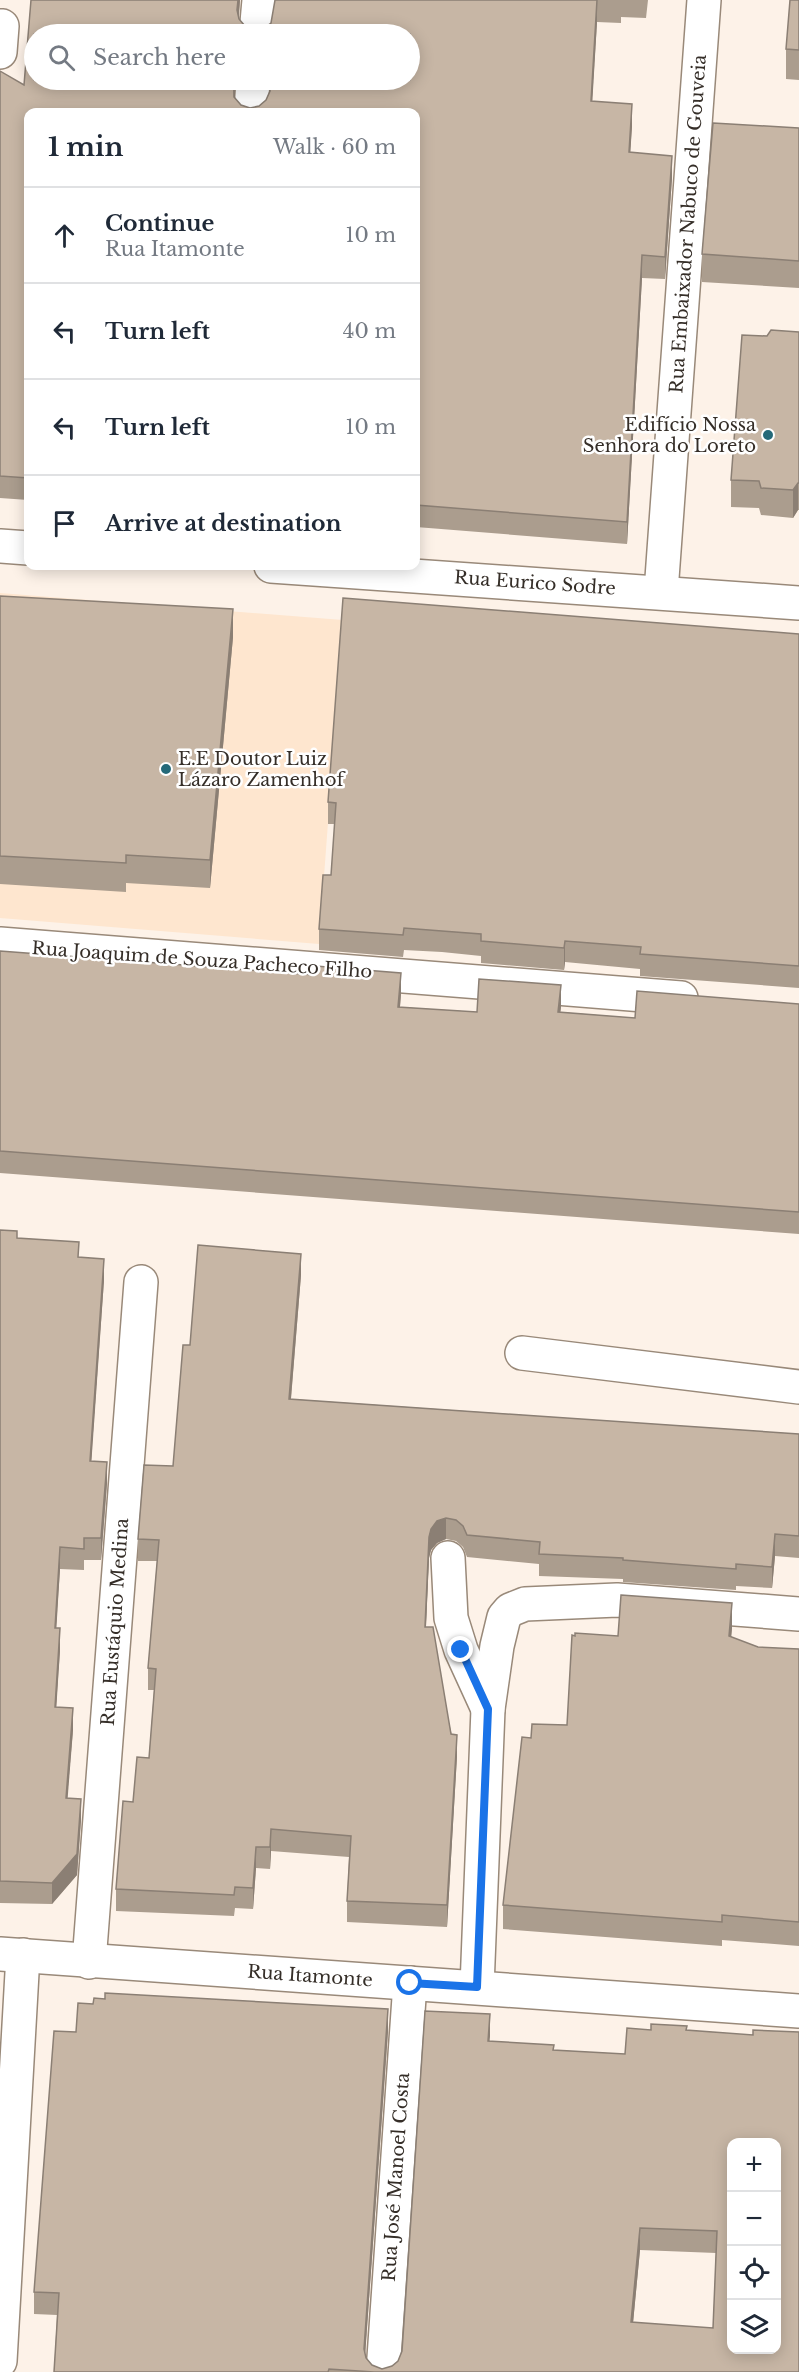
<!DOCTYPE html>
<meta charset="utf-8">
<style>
:root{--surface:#fff;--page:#f6f6f7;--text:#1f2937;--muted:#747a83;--line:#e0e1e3}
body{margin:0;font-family:"Libre Baskerville",serif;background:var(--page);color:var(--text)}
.controls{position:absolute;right:18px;bottom:18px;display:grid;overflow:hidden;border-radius:12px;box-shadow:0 3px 15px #0003}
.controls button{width:54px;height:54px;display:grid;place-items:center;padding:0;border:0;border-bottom:2px solid var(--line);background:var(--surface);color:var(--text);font:30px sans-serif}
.stop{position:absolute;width:18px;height:18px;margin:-14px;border:4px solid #1a73e8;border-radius:50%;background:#fff}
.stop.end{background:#1a73e8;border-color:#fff;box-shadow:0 2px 6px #0008}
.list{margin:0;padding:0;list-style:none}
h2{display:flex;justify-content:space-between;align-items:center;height:78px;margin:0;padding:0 24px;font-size:26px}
h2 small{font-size:20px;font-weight:400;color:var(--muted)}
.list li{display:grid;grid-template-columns:39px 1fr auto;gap:18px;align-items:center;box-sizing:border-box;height:96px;padding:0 24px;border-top:2px solid var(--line)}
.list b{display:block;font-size:22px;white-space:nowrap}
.list p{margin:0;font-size:20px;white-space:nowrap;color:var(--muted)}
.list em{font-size:20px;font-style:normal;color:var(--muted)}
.icon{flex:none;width:33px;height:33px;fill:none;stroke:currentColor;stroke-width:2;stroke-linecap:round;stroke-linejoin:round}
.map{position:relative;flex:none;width:799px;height:2372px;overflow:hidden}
.search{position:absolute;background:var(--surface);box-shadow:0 3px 15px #0003;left:24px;top:24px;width:396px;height:66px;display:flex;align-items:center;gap:15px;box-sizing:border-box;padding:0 21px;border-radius:33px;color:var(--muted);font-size:22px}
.panel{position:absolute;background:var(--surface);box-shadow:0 3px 15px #0003;left:24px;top:108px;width:396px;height:462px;border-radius:12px}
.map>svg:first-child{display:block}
.built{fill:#fee6cf}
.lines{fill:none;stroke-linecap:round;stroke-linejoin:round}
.minor-casing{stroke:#998979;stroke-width:36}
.minor{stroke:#fff;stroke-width:33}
.wall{fill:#ab9d8e;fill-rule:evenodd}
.shaded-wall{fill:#8b7f74}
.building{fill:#c7b6a5;stroke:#8b7f74;stroke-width:1.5;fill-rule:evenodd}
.route{stroke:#1a73e8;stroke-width:8}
.poi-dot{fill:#246979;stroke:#fff;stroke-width:2}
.labels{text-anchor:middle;stroke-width:5;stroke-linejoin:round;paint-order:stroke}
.street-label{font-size:18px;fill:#352e28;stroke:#fff}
.poi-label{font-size:18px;fill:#352e28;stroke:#fff;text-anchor:end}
</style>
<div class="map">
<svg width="799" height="2372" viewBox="0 0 799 2372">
<rect width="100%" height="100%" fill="#fdf2e8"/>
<polygon class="built" points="0,593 343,620 319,944 0,918"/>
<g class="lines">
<defs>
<g id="minor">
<polyline points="256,34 259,0"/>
<polyline points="0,52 2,26"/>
<polyline points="251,112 253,80"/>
<polyline points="0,546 28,548"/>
<polyline points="271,566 799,603"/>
<polyline points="661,592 704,0"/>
<polyline points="0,944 681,998"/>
<polyline points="522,1353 799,1387"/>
<polyline points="448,1558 451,1618 461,1650 488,1709"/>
<polyline points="0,1954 799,2011"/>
<polyline points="89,1962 141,1282"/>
<polyline points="477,1987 488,1709 497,1646 504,1617 510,1610 525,1604 617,1600 799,1614"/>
<polyline points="0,2361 23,1955"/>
<polyline points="383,2372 410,1983"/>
</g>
</defs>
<use href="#minor" class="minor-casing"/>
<use href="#minor" class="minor"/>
</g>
<g class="wall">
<path d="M31,0H240L239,19L245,26L255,30L263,29L271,23L275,0H648L646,18L621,17V23L597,22L592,101L632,126L630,153L672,178L665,279L642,278L627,544L416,527V112H28V500L0,498V71L24,85ZM34,34H410L270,91L266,100L259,106L250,108L241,105L234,97Z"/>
<polygon points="799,0 799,80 786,79 786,49"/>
<polygon points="799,128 799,288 702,282 702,254"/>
<polygon points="799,332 799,510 798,510 793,518 761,515 759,508 731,507 731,480"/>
<polygon points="0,596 233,637 210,888 126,883 126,892 0,884"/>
<polygon points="799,634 799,988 640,976 640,969 565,962 564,970 481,963 481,956 442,952 404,950 403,957 319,950 319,929 331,875 335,824 328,824 328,802"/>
<polygon points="0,951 401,994 400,1007 477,1012 561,1007 560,1012 635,1018 799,1004 799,1234 0,1173"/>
<polygon points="0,1230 17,1238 79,1257 104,1280 91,1461 107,1483 101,1560 84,1560 84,1570 60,1569 56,1628 60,1650 56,1707 73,1730 67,1798 81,1820 77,1875 52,1904 0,1903"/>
<polygon points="301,1275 291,1399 799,1434 799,1558 775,1556 772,1588 736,1586 736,1590 623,1582 623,1579 539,1576 539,1564 467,1557 463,1547 456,1541 446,1539 437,1543 431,1550 429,1558 426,1627 457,1756 447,1927 347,1922 347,1901 349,1857 271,1851 270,1869 256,1868 253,1909 235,1908 234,1916 116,1911 116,1889 133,1802 149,1758 154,1690 148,1690 148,1668 157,1561 138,1561 138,1539 173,1466 190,1345"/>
<polygon points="732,1628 731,1637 758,1647 799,1649 799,1946 722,1940 722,1946 503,1929 503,1905 531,1738 567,1725 618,1636"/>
<path d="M651,2030H687L799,2372H54L57,2315L34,2314V2292L76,2032L388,2031L365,2355L366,2358L372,2365L382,2369L392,2366L398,2361L402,2351L490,2041L554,2050L625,2054ZM640,2250L716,2253L713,2328L633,2323Z"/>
</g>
<g class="shaded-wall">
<polygon points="238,0 240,0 237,32 237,10"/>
<polygon points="597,0 597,22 591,124 591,101"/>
<polygon points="632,104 632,126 629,175 629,152"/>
<polygon points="672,156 672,178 665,279 665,257"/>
<polygon points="642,255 642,278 627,544 627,522"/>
<polygon points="798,483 798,510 793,518 793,490"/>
<polygon points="233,609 233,637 210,888 210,860"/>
<polygon points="565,941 565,962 564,970 564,948"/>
<polygon points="401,973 401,994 398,1029 398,1007"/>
<polygon points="561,985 561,1007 558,1034 558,1012"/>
<polygon points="301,1254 301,1275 289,1421 289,1399"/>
<polygon points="104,1259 104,1280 90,1482 90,1461"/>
<polygon points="107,1462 107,1483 101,1560 101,1538"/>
<polygon points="446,1518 446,1539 437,1543 431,1550 429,1558 425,1648 425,1627 429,1537 431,1529 437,1521"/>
<polygon points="775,1534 775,1556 772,1588 772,1567"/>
<polygon points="60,1547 60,1569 55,1650 55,1628"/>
<polygon points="732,1603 732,1628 729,1660 729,1636"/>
<polygon points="60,1628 60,1650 55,1728 55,1707"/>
<polygon points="73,1708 73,1730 66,1819 66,1798"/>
<polygon points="457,1735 457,1756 447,1927 447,1905"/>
<polygon points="81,1799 81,1820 77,1875 52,1904 52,1883"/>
<polygon points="271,1829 271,1851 270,1869 270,1847"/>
<polygon points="256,1847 256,1868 253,1909 253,1888"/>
<polygon points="388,2009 388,2031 364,2371 364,2349"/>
<polygon points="490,2014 490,2036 488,2063 488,2041"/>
<polygon points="640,2228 640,2250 631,2344 631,2322"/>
</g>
<g class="building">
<path d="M31,0H238L237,10L239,19L245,26L255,30L263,29L271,23L275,0H597L591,101L632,104L629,152L672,156L665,257L642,255L627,522L416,505V112H28V478L0,476V71L24,85ZM34,34H410V80H270V91L266,100L259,106L250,108L241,105L234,97V80H34Z"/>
<polygon points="790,0 799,0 799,50 786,49"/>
<polygon points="713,123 799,128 799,261 702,254"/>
<polygon points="771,330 799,332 799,483 798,483 793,490 761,488 759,481 731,480 742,335 767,336"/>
<polygon points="0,596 233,609 210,860 126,855 126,863 0,856"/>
<polygon points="343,598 799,634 799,966 640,954 641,947 565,941 564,948 481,941 481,934 442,931 404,928 403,935 319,929 323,875 331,875 336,803 328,802"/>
<polygon points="0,951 315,975 316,966 401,973 398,1007 477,1012 479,979 561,985 558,1012 635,1018 637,991 799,1004 799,1212 0,1151"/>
<polygon points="0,1230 17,1231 17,1238 79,1242 78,1257 104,1259 90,1461 107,1462 101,1538 84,1538 84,1549 60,1547 55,1628 60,1628 55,1707 73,1708 66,1798 81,1799 77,1854 52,1883 0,1881"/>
<polygon points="198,1245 301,1254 289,1399 799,1434 799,1536 775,1534 772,1567 736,1564 736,1569 623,1560 623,1558 539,1554 540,1542 467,1535 463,1526 456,1520 446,1518 437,1521 431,1529 429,1537 425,1627 433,1627 451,1734 457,1735 447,1905 347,1901 351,1836 271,1829 270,1847 256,1847 253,1888 235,1887 234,1895 116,1889 123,1801 133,1802 137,1757 149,1758 156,1669 148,1668 159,1540 138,1539 144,1465 173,1466 183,1345 190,1345"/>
<polygon points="621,1595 732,1603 729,1636 758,1647 799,1649 799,1922 722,1915 722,1922 503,1905 522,1737 531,1738 532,1724 567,1725 572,1635 575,1636 575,1633 618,1636"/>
<path d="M105,1993L388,2009L364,2349L366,2358L372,2365L382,2369L392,2366L398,2361L402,2351L425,2011L490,2014L488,2041L554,2045L553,2050L625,2054L627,2028L651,2030V2024L687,2026L686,2030L753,2035V2030L799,2032V2372H374L329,2369L328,2372H54L59,2293L34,2292L54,2031L76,2032L78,2003L93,2004L94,1998L105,1999ZM732,2142H777V2349H732ZM640,2228L717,2231L713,2328L631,2322Z"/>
</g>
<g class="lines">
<polyline class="route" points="410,1983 477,1987 488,1709 461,1650"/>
</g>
<g class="poi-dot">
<circle cx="768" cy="435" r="6"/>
<circle cx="166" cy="769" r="6"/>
</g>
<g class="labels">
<g class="street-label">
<text transform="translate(688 224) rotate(-86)" y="6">Rua Embaixador Nabuco de Gouveia</text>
<text transform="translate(535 583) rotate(4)" y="6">Rua Eurico Sodre</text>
<text transform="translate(202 960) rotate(4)" y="6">Rua Joaquim de Souza Pacheco Filho</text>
<text transform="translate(115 1622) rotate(-86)" y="6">Rua Eustáquio Medina</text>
<text transform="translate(310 1976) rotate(4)" y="6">Rua Itamonte</text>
<text transform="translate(396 2177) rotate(-86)" y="6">Rua José Manoel Costa</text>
</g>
<g class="poi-label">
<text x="756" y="431">Edifício Nossa<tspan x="756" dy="21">Senhora do Loreto</tspan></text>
<text x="178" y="765" text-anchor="start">E.E Doutor Luiz<tspan x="178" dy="21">Lázaro Zamenhof</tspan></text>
</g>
</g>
</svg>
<div class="controls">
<button>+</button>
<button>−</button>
<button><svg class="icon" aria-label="locate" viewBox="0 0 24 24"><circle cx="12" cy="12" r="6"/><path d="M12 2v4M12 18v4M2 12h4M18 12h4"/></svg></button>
<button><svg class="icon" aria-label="layers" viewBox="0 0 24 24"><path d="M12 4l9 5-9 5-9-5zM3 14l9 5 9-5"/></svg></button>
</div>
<div class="stop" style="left:410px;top:1983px"></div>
<div class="stop end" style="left:461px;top:1650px"></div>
<div class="search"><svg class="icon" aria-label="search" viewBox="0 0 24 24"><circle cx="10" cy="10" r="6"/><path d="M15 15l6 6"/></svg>Search here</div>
<section class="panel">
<h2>1 min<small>Walk · 60 m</small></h2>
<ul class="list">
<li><svg class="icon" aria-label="ahead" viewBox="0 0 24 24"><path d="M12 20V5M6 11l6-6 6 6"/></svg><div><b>Continue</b><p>Rua Itamonte</p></div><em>10 m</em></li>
<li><svg class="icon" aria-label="left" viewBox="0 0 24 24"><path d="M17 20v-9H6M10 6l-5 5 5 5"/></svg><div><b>Turn left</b></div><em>40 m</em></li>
<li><svg class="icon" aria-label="left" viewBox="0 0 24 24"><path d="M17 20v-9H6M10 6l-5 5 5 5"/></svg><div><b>Turn left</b></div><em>10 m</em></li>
<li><svg class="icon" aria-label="arrive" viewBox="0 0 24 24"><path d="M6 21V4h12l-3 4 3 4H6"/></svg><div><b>Arrive at destination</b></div></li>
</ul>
</section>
</div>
